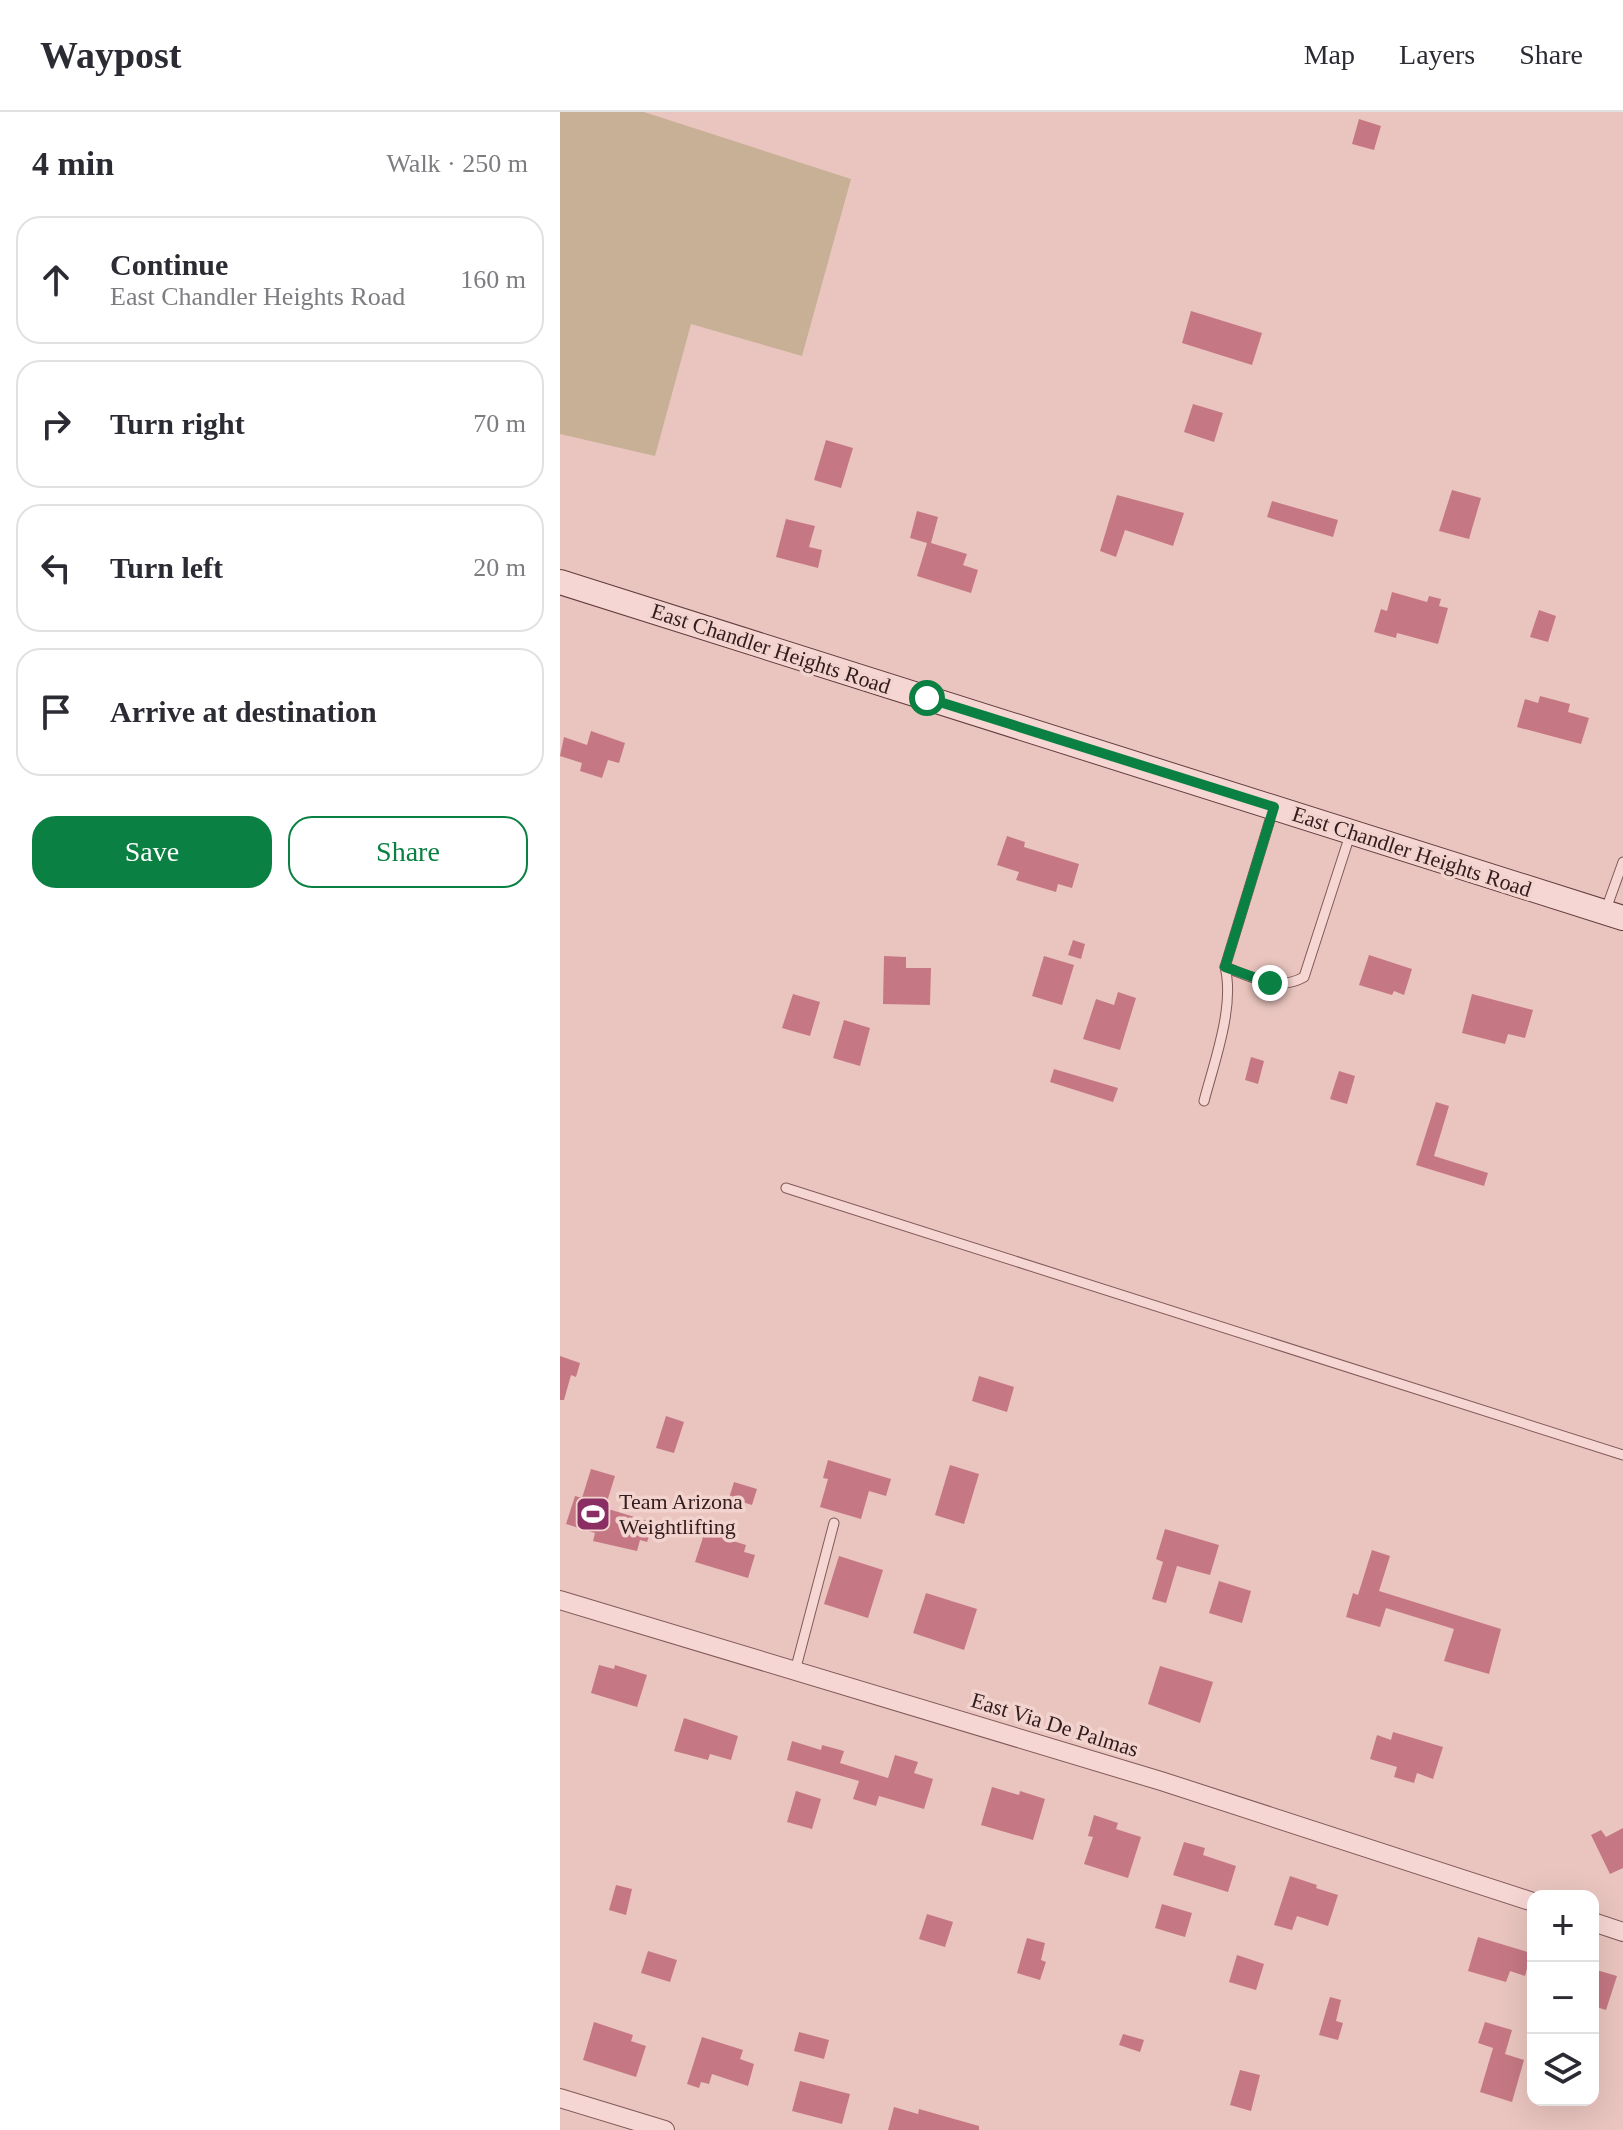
<!DOCTYPE html>
<meta charset="utf-8">
<style>
:root{--surface:#fff;--page:#f7f7f7;--text:#2b2b33;--muted:#7c7c81;--line:#e1e1e2;--accent:#0b8043}
body{margin:0;font-family:"Times New Roman",serif;background:var(--page);color:var(--text)}
.controls{position:absolute;right:24px;bottom:24px;display:grid;overflow:hidden;border-radius:16px;box-shadow:0 8px 32px #0002}
.controls button{width:72px;height:72px;display:grid;place-items:center;padding:0;border:0;border-bottom:2px solid var(--line);background:var(--surface);color:var(--text);font:40px sans-serif}
.stop{position:absolute;width:24px;height:24px;margin:-18px;border:6px solid #0b8043;border-radius:50%;background:#fff}
.stop.end{background:#0b8043;border-color:#fff;box-shadow:0 2px 8px #0008}
.list{margin:0;padding:0;list-style:none}
h2{display:flex;justify-content:space-between;align-items:center;height:104px;margin:0;padding:0 32px;font-size:34px}
h2 small{font-size:26px;font-weight:400;color:var(--muted)}
.list li{display:grid;grid-template-columns:52px 1fr auto;gap:24px;align-items:center;box-sizing:border-box;height:128px;margin:0 16px 16px;padding:0 16px;border:2px solid var(--line);border-radius:24px}
.list b{display:block;font-size:30px;white-space:nowrap}
.list p{margin:0;font-size:26px;white-space:nowrap;color:var(--muted)}
.list em{font-size:26px;font-style:normal;color:var(--muted)}
.actions{display:flex;gap:16px;padding:24px 32px}
.actions a{flex:1;padding:18px 0;border:2px solid var(--accent);border-radius:24px;text-align:center;font-size:28px;color:var(--accent)}
.actions .main{background:var(--accent);color:#fff}
.icon{flex:none;width:44px;height:44px;fill:none;stroke:currentColor;stroke-width:2;stroke-linecap:round;stroke-linejoin:round}
.map{position:relative;flex:none;width:1063px;height:2018px;overflow:hidden}
header{display:flex;align-items:center;gap:48px;box-sizing:border-box;height:112px;padding:0 40px;background:var(--surface);border-bottom:2px solid var(--line)}
header strong{font-size:38px}
nav{display:flex;gap:44px;margin-inline-start:auto;font-size:28px}
main{display:flex}
aside{flex:1;background:var(--surface)}
.map>svg:first-child{display:block}
.green{fill:#c7b095}
.building{fill:#c57883}
.lines{fill:none;stroke-linecap:round;stroke-linejoin:round}
.service-casing{stroke:#81595a;stroke-width:11}
.minor-casing{stroke:#81595a;stroke-width:20}
.secondary-casing{stroke:#633c3f;stroke-width:26}
.service{stroke:#f6d6d2;stroke-width:9}
.minor{stroke:#f6d6d2;stroke-width:18}
.secondary{stroke:#f6d6d2;stroke-width:24}
.route{stroke:#0b8043;stroke-width:10}
.labels{text-anchor:middle;stroke-width:7;stroke-linejoin:round;paint-order:stroke}
.street-label{font-size:22px;fill:#321c1e;stroke:#f2d3ce}
.poi-label{font-size:22px;fill:#321c1e;stroke:#f2d3ce;text-anchor:start}
</style>
<header>
<strong>Waypost</strong>
<nav><a>Map</a><a>Layers</a><a>Share</a></nav>
</header>
<main>
<aside>
<h2>4 min<small>Walk · 250 m</small></h2>
<ul class="list">
<li><svg class="icon" aria-label="ahead" viewBox="0 0 24 24"><path d="M12 20V5M6 11l6-6 6 6"/></svg><div><b>Continue</b><p>East Chandler Heights Road</p></div><em>160 m</em></li>
<li><svg class="icon" aria-label="right" viewBox="0 0 24 24"><path d="M7 20v-9h11M14 6l5 5-5 5"/></svg><div><b>Turn right</b></div><em>70 m</em></li>
<li><svg class="icon" aria-label="left" viewBox="0 0 24 24"><path d="M17 20v-9H6M10 6l-5 5 5 5"/></svg><div><b>Turn left</b></div><em>20 m</em></li>
<li><svg class="icon" aria-label="arrive" viewBox="0 0 24 24"><path d="M6 21V4h12l-3 4 3 4H6"/></svg><div><b>Arrive at destination</b></div></li>
</ul>
<div class="actions"><a class="main">Save</a><a>Share</a></div>
</aside>
<div class="map">
<svg width="1063" height="2018" viewBox="0 0 1063 2018">
<rect width="100%" height="100%" fill="#eac5bf"/>
<polygon class="green" points="0,0 84,0 291,67 242,244 131,212 95,344 0,322"/>
<g class="building">
<polygon points="799,7 821,14 814,38 792,32"/>
<polygon points="631,199 702,221 692,253 622,231"/>
<polygon points="633,292 663,301 654,330 624,320"/>
<polygon points="266,328 293,336 281,376 254,368"/>
<polygon points="892,378 921,386 909,427 879,419"/>
<polygon points="557,383 624,401 613,434 565,418 556,445 540,439"/>
<polygon points="712,389 778,408 773,425 707,405"/>
<polygon points="357,399 378,405 371,431 407,442 403,453 418,458 411,481 357,464 367,431 350,426"/>
<polygon points="226,407 255,414 249,435 262,438 258,456 216,445"/>
<polygon points="832,480 867,490 869,484 881,487 879,494 888,496 878,532 837,521 836,526 814,520 821,497 827,499"/>
<polygon points="979,498 996,504 988,530 970,525"/>
<polygon points="980,584 1010,592 1008,600 1029,606 1021,632 957,615 965,587 978,591"/>
<polygon points="31,619 65,631 59,651 48,648 42,666 20,659 22,651 0,644 4,625 27,633"/>
<polygon points="447,724 465,730 464,735 519,752 512,776 498,772 496,780 456,768 459,760 437,753"/>
<polygon points="513,828 525,832 521,847 508,843"/>
<polygon points="809,843 852,857 844,883 834,879 832,883 799,873"/>
<polygon points="324,844 346,845 346,856 371,856 370,893 323,892"/>
<polygon points="484,844 514,853 502,893 472,884"/>
<polygon points="558,880 576,886 560,938 523,927 536,887 554,893"/>
<polygon points="233,882 260,890 250,924 222,916"/>
<polygon points="912,882 973,898 965,926 948,922 945,932 902,921"/>
<polygon points="284,908 310,916 300,954 273,946"/>
<polygon points="691,945 704,949 698,972 685,968"/>
<polygon points="494,957 558,976 553,990 490,970"/>
<polygon points="779,959 795,964 787,992 770,987"/>
<polygon points="876,990 889,994 874,1044 928,1061 924,1074 856,1053"/>
<polygon points="0,1244 20,1251 16,1265 11,1263 4,1288 0,1288"/>
<polygon points="419,1264 454,1275 447,1300 412,1289"/>
<polygon points="106,1304 124,1310 114,1341 96,1336"/>
<polygon points="268,1348 331,1367 326,1384 309,1379 301,1407 260,1395 268,1367 263,1366"/>
<polygon points="390,1353 419,1362 404,1412 375,1403"/>
<polygon points="31,1357 55,1364 45,1396 94,1411 87,1430 80,1428 77,1439 33,1429 35,1421 6,1412 15,1384 22,1386"/>
<polygon points="174,1370 197,1377 192,1393 169,1386"/>
<polygon points="146,1416 164,1421 163,1426 186,1433 184,1440 195,1443 188,1466 135,1450"/>
<polygon points="605,1417 659,1433 650,1463 617,1454 606,1491 592,1487 603,1450 596,1447"/>
<polygon points="812,1438 830,1444 819,1479 941,1517 929,1562 884,1549 894,1517 826,1496 820,1515 786,1505 793,1481 798,1483"/>
<polygon points="279,1444 323,1458 308,1506 264,1492"/>
<polygon points="659,1469 691,1479 682,1511 649,1501"/>
<polygon points="366,1481 417,1497 404,1538 353,1521"/>
<polygon points="39,1553 54,1557 55,1553 87,1563 77,1595 31,1581"/>
<polygon points="600,1554 653,1570 640,1611 588,1592"/>
<polygon points="124,1606 178,1624 171,1648 150,1642 148,1648 114,1639"/>
<polygon points="833,1620 883,1635 873,1667 857,1661 854,1671 834,1665 837,1655 810,1647 817,1623 831,1628"/>
<polygon points="232,1629 261,1638 262,1633 284,1639 280,1651 328,1666 335,1643 358,1650 354,1661 373,1667 364,1697 319,1684 316,1694 293,1687 299,1669 227,1648"/>
<polygon points="432,1675 459,1683 460,1679 485,1687 473,1728 421,1713"/>
<polygon points="236,1679 261,1687 252,1717 227,1710"/>
<polygon points="534,1703 558,1711 556,1717 581,1725 568,1766 524,1752 533,1725 528,1724"/>
<polygon points="1063,1716 1063,1756 1050,1762 1031,1723 1041,1718 1046,1725"/>
<polygon points="624,1730 645,1736 643,1743 676,1754 668,1780 613,1763"/>
<polygon points="730,1764 757,1773 756,1776 778,1783 768,1814 737,1804 732,1818 714,1813"/>
<polygon points="56,1773 72,1777 66,1803 49,1798"/>
<polygon points="602,1792 632,1801 625,1825 595,1816"/>
<polygon points="367,1802 393,1810 385,1835 359,1827"/>
<polygon points="918,1825 971,1841 965,1864 950,1859 946,1870 908,1859"/>
<polygon points="467,1826 485,1831 481,1848 486,1850 480,1868 457,1861"/>
<polygon points="88,1839 117,1848 110,1870 81,1861"/>
<polygon points="677,1843 704,1852 696,1878 669,1870"/>
<polygon points="1033,1857 1057,1864 1046,1898 1033,1894"/>
<polygon points="770,1885 781,1888 776,1909 783,1911 778,1928 759,1923"/>
<polygon points="34,1910 73,1923 71,1929 86,1934 76,1965 23,1948"/>
<polygon points="925,1910 952,1918 945,1942 964,1948 952,1990 920,1980 933,1936 918,1931"/>
<polygon points="239,1920 269,1928 264,1947 234,1939"/>
<polygon points="563,1922 584,1928 580,1940 559,1933"/>
<polygon points="142,1925 183,1938 180,1947 194,1952 188,1974 152,1962 149,1972 141,1970 139,1976 127,1972"/>
<polygon points="680,1958 700,1963 691,1999 670,1993"/>
<polygon points="240,1969 290,1982 282,2012 232,1999"/>
<polygon points="334,1995 358,2002 359,1997 419,2014 419,2018 328,2018"/>
</g>
<g class="lines">
<defs>
<g id="service">
<polyline points="1045,800 1063,750"/>
<path d="M665,855C692,865 718,880 744,865L790,723"/>
<path d="M644,989C654,951 675,894 665,855L713,698"/>
<polyline points="226,1076 1063,1343"/>
<polyline points="235,1559 274,1411"/>
</g>
<g id="minor">
<polyline points="0,1488 601,1669 973,1790"/>
<polyline points="1033,1810 1063,1820"/>
<polyline points="0,1986 105,2018"/>
</g>
<polyline id="secondary" points="0,470 1063,806"/>
</defs>
<use href="#service" class="service-casing"/>
<use href="#minor" class="minor-casing"/>
<use href="#secondary" class="secondary-casing"/>
<use href="#service" class="service"/>
<use href="#minor" class="minor"/>
<use href="#secondary" class="secondary"/>
</g>
<g class="lines">
<polyline class="route" points="367,586 714,695 665,855 710,871"/>
</g>
<defs>
<symbol id="stadium-square" viewBox="-11 -11 22 22"><rect x="-9" y="-9" width="18" height="18" rx="4" fill="#8b2e64" stroke="#f2d3ce"/><path d="M0-5a6.5 5 0 1 0 0 10a6.5 5 0 1 0 0-10ZM-3.5-1.8h7v3.6h-7Z" fill="#fff"/></symbol>
</defs>
<g fill-rule="evenodd">
<use href="#stadium-square" x="13" y="1382" width="40" height="40"/>
</g>
<g class="labels">
<g class="street-label">
<text transform="translate(211 536) rotate(18)" y="8">East Chandler Heights Road</text>
<text transform="translate(852 739) rotate(18)" y="8">East Chandler Heights Road</text>
<text transform="translate(495 1612) rotate(17)" y="8">East Via De Palmas</text>
</g>
<g class="poi-label">
<text x="59" y="1397">Team Arizona<tspan x="59" dy="25">Weightlifting</tspan></text>
</g>
</g>
</svg>
<div class="controls">
<button>+</button>
<button>−</button>
<button><svg class="icon" aria-label="layers" viewBox="0 0 24 24"><path d="M12 4l9 5-9 5-9-5zM3 14l9 5 9-5"/></svg></button>
</div>
<div class="stop" style="left:367px;top:586px"></div>
<div class="stop end" style="left:710px;top:871px"></div>
</div>
</main>
